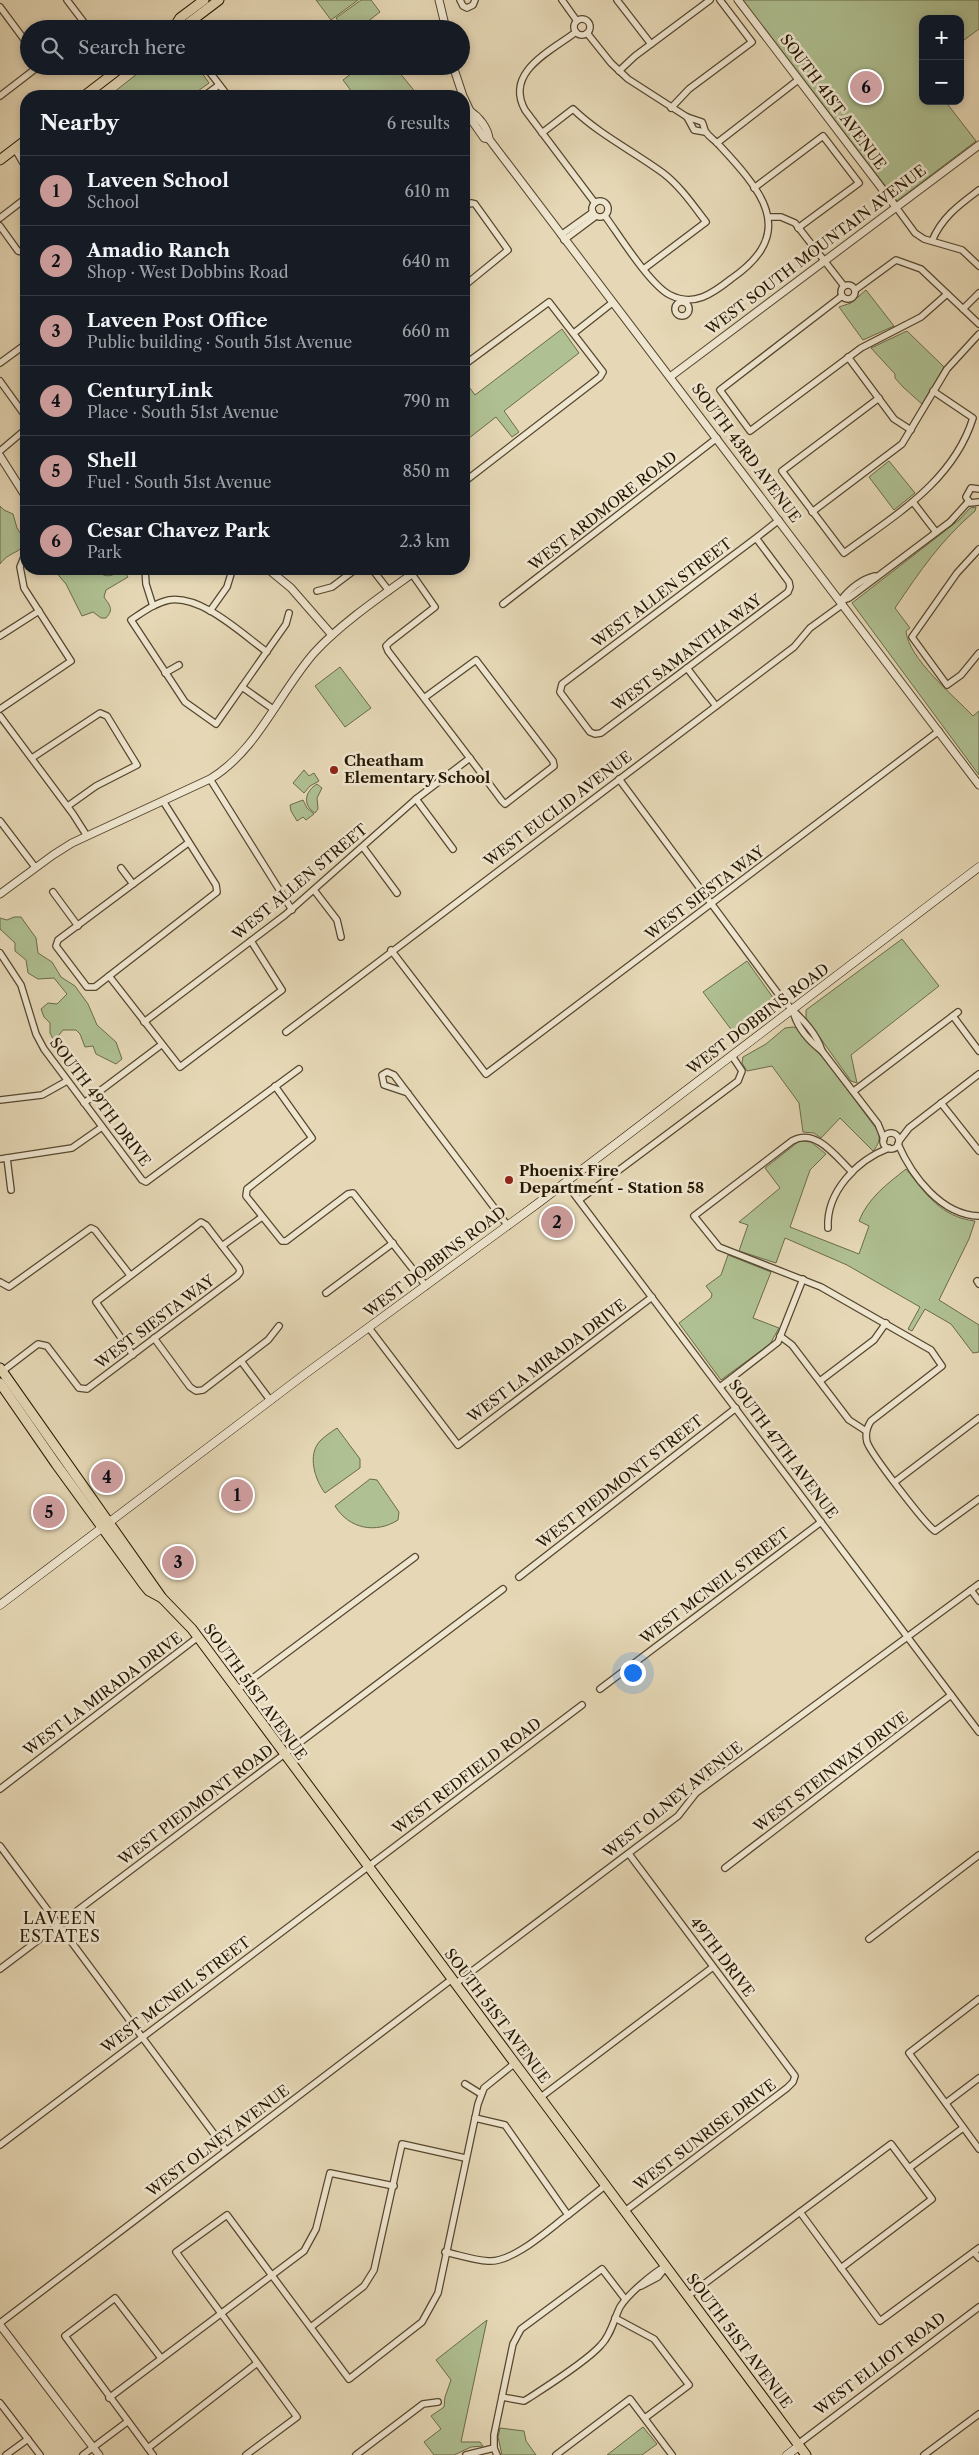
<!DOCTYPE html>
<meta charset="utf-8">
<style>
:root{--surface:#171b24;--page:#20242c;--text:#f1f3f6;--muted:#9ea1a6;--line:#363941;--accent:#c59692}
body{margin:0;font-family:"Libre Caslon Text",serif;background:var(--page);color:var(--text)}
.controls{position:absolute;right:15px;top:15px;display:grid;overflow:hidden;border-radius:10px;box-shadow:0 2px 8px #0003}
.controls button{width:45px;height:45px;display:grid;place-items:center;padding:0;border:0;border-bottom:1px solid var(--line);background:var(--surface);color:var(--text);font:25px sans-serif}
.you{position:absolute;left:632px;top:1672px;width:18px;height:18px;margin:-12px;border:4px solid #fff;border-radius:50%;background:#1a73e8;box-shadow:0 0 0 8px #1a73e833}
.badge{display:grid;place-items:center;width:32px;height:32px;border-radius:50%;background:var(--accent);color:#111;font-size:16px;font-weight:700}
.pin{position:absolute;translate:-50% -50%;border:2px solid #fff;box-shadow:0 1px 5px #0006}
.list{margin:0;padding:0;list-style:none}
h2{display:flex;justify-content:space-between;align-items:center;height:65px;margin:0;padding:0 20px;font-size:21px}
h2 small{font-size:16px;font-weight:400;color:var(--muted)}
.list li{display:grid;grid-template-columns:32px 1fr auto;gap:15px;align-items:center;box-sizing:border-box;height:70px;padding:0 20px;border-top:1px solid var(--line)}
.list b{display:block;font-size:19px;white-space:nowrap}
.list p{margin:0;font-size:16px;white-space:nowrap;color:var(--muted)}
.list em{font-size:16px;font-style:normal;color:var(--muted)}
.icon{flex:none;width:28px;height:28px;fill:none;stroke:currentColor;stroke-width:2;stroke-linecap:round;stroke-linejoin:round}
.map{position:relative;flex:none;width:979px;height:2455px;overflow:hidden}
.search{position:absolute;background:var(--surface);box-shadow:0 2px 8px #0003;left:20px;top:20px;width:450px;height:55px;display:flex;align-items:center;gap:12px;box-sizing:border-box;padding:0 18px;border-radius:28px;color:var(--muted);font-size:19px}
.panel{position:absolute;background:var(--surface);box-shadow:0 2px 8px #0003;left:20px;top:90px;width:450px;height:485px;border-radius:20px}
.map>svg:first-child{display:block}
.green{fill:#afc092;stroke:#6a6b4a}
.lines{fill:none;stroke-linecap:round;stroke-linejoin:round}
.minor-casing{stroke:#55462e;stroke-width:8}
.tertiary-casing{stroke:#55462e;stroke-width:9}
.secondary-casing{stroke:#251601;stroke-width:9}
.primary-casing{stroke:#251601;stroke-width:11}
.minor{stroke:#efe6d0;stroke-width:5.5}
.tertiary{stroke:#efe6d0;stroke-width:7}
.secondary{stroke:#efe6d0;stroke-width:8}
.primary{stroke:#e6d8b6;stroke-width:9}
.poi-dot{fill:#8f2418;stroke:#efe6d0;stroke-width:2}
.labels{text-anchor:middle;stroke-width:5;stroke-linejoin:round;paint-order:stroke}
.street-label{font-size:15px;fill:#251601;stroke:#efe6d0}
.poi-label{font-size:15px;font-weight:bold;fill:#251601;stroke:#efe6d0;text-anchor:start}
.neighbourhood-label{font-size:16px;letter-spacing:1px;fill:#251601;stroke:#efe6d0}
</style>
<div class="map">
<svg width="979" height="2455" viewBox="0 0 979 2455">
<rect width="100%" height="100%" fill="#e6d8b6"/>
<filter id="stains"><feTurbulence type="fractalNoise" baseFrequency=".004" numOctaves="4"/><feColorMatrix values="0 0 0 0 .2 0 0 0 0 .09 0 0 0 0 .02 0 0 0 .5 -.17"/></filter>
<radialGradient id="worn" r=".72"><stop offset=".6" stop-color="#630" stop-opacity="0"/><stop offset="1" stop-color="#630" stop-opacity=".3"/></radialGradient>
<g class="green">
<polygon points="316,0 358,0 331,20"/>
<polygon points="361,0 371,0 380,12 358,29 344,29 336,18"/>
<polygon points="742,0 979,0 979,29 960,43 960,19 923,19 923,101 945,101 976,141 897,201"/>
<polygon points="147,66 197,66 209,83 191,96 109,96"/>
<polygon points="361,66 394,66 417,94 413,96 355,96 343,80"/>
<polygon points="866,290 894,326 863,340 839,307 851,303"/>
<polygon points="562,329 579,353 504,411 519,432 512,437 496,417 464,442 464,380 475,395"/>
<polygon points="907,331 944,367 922,404 903,387 895,378 895,374 871,348"/>
<polygon points="889,461 915,493 894,510 869,477"/>
<path d="M0,506L4,510L13,514L17,528L26,542C20,554 8,552 0,564Z"/>
<path d="M976,507L975,511C941,540 920,571 895,608L910,628L906,631C908,658 954,696 973,716L979,711V775L852,603L959,520L970,508Z"/>
<path d="M56,569H95C108,581 111,574 124,571L128,577L106,590L104,597C110,606 114,609 106,618H101L93,612L82,616L66,584L54,570Z"/>
<polygon points="340,667 371,708 345,727 315,686"/>
<polygon points="304,770 309,776 314,773 319,781 310,786 304,793 293,783"/>
<path d="M317,784L322,788L317,798L318,809L315,813C302,805 305,791 317,784Z"/>
<polygon points="303,800 307,808 314,814 306,820 303,817 297,821 291,811 290,805"/>
<polygon points="14,917 21,917 36,938 38,953 52,962 61,977 75,986 88,1004 97,1025 116,1042 122,1059 116,1064 96,1054 93,1046 85,1047 80,1034 76,1030 63,1030 54,1041 50,1033 50,1023 44,1017 41,1009 48,1003 57,1004 67,994 54,978 38,979 28,973 26,960 15,951 15,943 0,929 0,918 7,920"/>
<polygon points="902,939 939,986 851,1055 857,1083 851,1081 806,1018 806,1010"/>
<polygon points="747,961 774,999 764,1015 736,1036 703,992"/>
<path d="M793,1027L797,1028L829,1065L878,1131C881,1138 878,1146 873,1151L840,1118L821,1138L814,1133L803,1132L799,1103L772,1066L747,1071L742,1063L743,1057L766,1044L785,1028Z"/>
<path d="M803,1141L811,1142L826,1154L810,1170L790,1227L859,1254L869,1226L859,1221C868,1198 887,1184 906,1169C926,1194 941,1217 975,1221L969,1239L939,1300L979,1325V1352L973,1353L951,1324L925,1309L912,1331L908,1329L920,1307L847,1265L785,1238L776,1263L739,1251L748,1225L739,1222L780,1188L765,1168L798,1142Z"/>
<polygon points="728,1255 771,1272 753,1318 779,1328 770,1344 721,1380 679,1323 711,1298 712,1294 706,1286 721,1275"/>
<path d="M337,1428L360,1459V1468L325,1493C315,1480 307,1455 320,1441C325,1436 331,1432 337,1428Z"/>
<path d="M370,1479L377,1480L399,1512L398,1520C376,1534 349,1529 335,1506Z"/>
<polygon points="487,2320 461,2442 480,2442 483,2446 471,2447 454,2455 434,2455 424,2442 441,2429 431,2416 444,2407 445,2397 451,2380 436,2360"/>
<polygon points="643,2427 657,2444 642,2455 607,2455"/>
<polygon points="500,2428 524,2431 526,2441 536,2455 502,2455 498,2437"/>
</g>
<g class="lines">
<defs>
<g id="minor">
<polyline points="67,0 89,29"/>
<polyline points="460,0 463,6 467,8 473,5 475,0"/>
<polyline points="562,0 577,21"/>
<polyline points="617,0 651,44"/>
<polyline points="0,7 29,46"/>
<circle cx="582" cy="27" r="8"/>
<path d="M576,32C551,51 504,72 525,110L595,203"/>
<path d="M587,33L611,63L628,79L687,117L702,122C704,125 704,130 706,132C709,137 716,141 720,146C735,162 760,189 766,210C776,241 754,263 731,279C712,294 694,307 670,295C650,285 619,235 605,216"/>
<polyline points="205,66 228,96"/>
<polyline points="619,71 635,56 710,0"/>
<polyline points="0,96 39,66"/>
<polyline points="204,96 219,85"/>
<polyline points="671,108 689,89 752,42 720,0"/>
<polyline points="687,117 694,130 705,132"/>
<path d="M542,133L573,109C600,135 633,151 663,173C680,186 693,205 706,222L645,268"/>
<polyline points="717,143 798,80"/>
<polyline points="15,149 26,168"/>
<polyline points="17,150 26,158"/>
<polyline points="754,188 823,136 859,183 798,228"/>
<circle cx="600" cy="209" r="8"/>
<polyline points="464,207 471,203 475,204 508,250 464,286"/>
<polyline points="896,207 915,233 924,239 962,250 979,266"/>
<polyline points="768,217 781,217 795,223 844,286"/>
<polyline points="0,218 26,198"/>
<polyline points="0,226 18,251 22,252 26,251"/>
<polyline points="561,235 593,212"/>
<polyline points="564,240 596,216"/>
<path d="M932,241C942,217 959,205 979,190"/>
<circle cx="848" cy="292" r="7"/>
<polyline points="855,290 896,260 921,269 979,324"/>
<polyline points="842,296 720,390 750,431 861,348 921,317 947,294"/>
<circle cx="682" cy="309" r="7"/>
<polyline points="963,309 979,293"/>
<polyline points="574,333 612,303"/>
<polyline points="848,357 894,419 911,430"/>
<polyline points="0,363 26,344"/>
<polyline points="464,365 549,302 603,372 600,377 464,482"/>
<polyline points="0,381 26,417"/>
<path d="M879,398L782,471L844,553C895,515 953,482 973,418L933,391"/>
<polyline points="0,451 26,429"/>
<polyline points="979,489 971,488 966,497 970,503 979,502"/>
<polyline points="913,502 936,532"/>
<polyline points="812,512 902,444 947,369 979,334"/>
<polyline points="756,538 789,582 790,587 788,592 601,733 595,734 590,732 560,692 562,684 756,538 779,520"/>
<polyline points="979,549 957,573 912,637 947,685 961,675 979,653"/>
<polyline points="145,569 146,584 153,606"/>
<polyline points="372,569 389,591"/>
<path d="M412,574L435,607L390,642L386,646L388,651C426,701 465,751 502,801L505,804L554,766L553,761L476,660L424,698"/>
<polyline points="317,591 332,587 356,569"/>
<path d="M841,600C849,589 862,579 875,576"/>
<polyline points="841,601 849,598 950,522 969,501"/>
<polyline points="503,604 717,438"/>
<polyline points="210,611 227,587 231,574"/>
<polyline points="0,636 39,611"/>
<path d="M267,652C242,634 202,595 169,600C155,603 143,612 131,620L185,702L216,724L286,624L289,613"/>
<polyline points="687,668 716,706"/>
<polyline points="165,673 179,665"/>
<polyline points="242,687 273,709"/>
<polyline points="0,709 71,661 24,588 20,567 26,552"/>
<polyline points="0,716 73,814 87,836"/>
<polyline points="32,758 100,713 107,716 137,765 96,786 68,806"/>
<polyline points="210,779 292,910"/>
<path d="M619,779L782,999C797,1015 815,1029 822,1051"/>
<polyline points="416,799 453,849"/>
<polyline points="163,801 216,885 217,892 95,987 87,987 56,946 58,940 188,843"/>
<polyline points="0,821 35,867"/>
<polyline points="363,847 397,893"/>
<polyline points="121,868 133,884"/>
<polyline points="314,890 337,920 341,937"/>
<polyline points="53,892 78,926"/>
<polyline points="391,950 486,1074 939,731"/>
<polyline points="0,953 21,985 36,1034 44,1049 142,1180 146,1182 299,1069"/>
<polyline points="109,976 180,1067 282,990 251,941"/>
<path d="M793,1011C797,1027 809,1041 822,1051L878,1124L884,1139"/>
<polyline points="953,1016 979,1051"/>
<polyline points="144,1022 285,915 416,799 470,758"/>
<polyline points="286,1032 794,647 810,628 843,604"/>
<polyline points="275,1086 312,1138 247,1189 246,1196 282,1241 286,1241 348,1194 353,1193 426,1286"/>
<polyline points="854,1091 958,1012"/>
<polyline points="408,1093 384,1085 382,1075 387,1072 394,1075 508,1226"/>
<polyline points="0,1100 42,1095 67,1081"/>
<polyline points="84,1103 161,1045"/>
<polyline points="941,1103 979,1151"/>
<circle cx="891" cy="1141" r="8"/>
<polyline points="899,1141 909,1128 979,1074"/>
<path d="M898,1144C912,1176 941,1215 979,1216"/>
<polyline points="7,1158 11,1190"/>
<polyline points="0,1159 72,1148 102,1127"/>
<path d="M852,1172C837,1158 816,1127 792,1141L694,1216L719,1247L821,1287L931,1350L942,1366L871,1421C867,1427 865,1434 867,1442C871,1454 925,1524 935,1531L979,1499"/>
<polyline points="565,1182 979,1732"/>
<polyline points="579,1200 738,1081 742,1071 732,1056"/>
<path d="M828,1228C826,1192 857,1160 889,1148"/>
<polyline points="222,1246 262,1217"/>
<polyline points="977,1281 979,1284"/>
<polyline points="0,1282 9,1287 91,1228 95,1230 130,1275"/>
<polyline points="326,1293 393,1243"/>
<polyline points="369,1328 458,1445 652,1297"/>
<polyline points="780,1336 792,1345 849,1420 866,1431"/>
<polyline points="154,1338 190,1387 196,1391 203,1390 268,1340 279,1326"/>
<polyline points="241,1361 270,1400"/>
<polyline points="0,1373 38,1344 47,1346 79,1388 87,1389 237,1276 240,1272 239,1268 206,1225 201,1222 96,1302 133,1355"/>
<polyline points="820,1381 874,1340 886,1323"/>
<polyline points="720,1387 778,1342 803,1279"/>
<polyline points="896,1481 979,1418"/>
<polyline points="519,1577 736,1408"/>
<polyline points="971,1590 979,1601"/>
<polyline points="600,1689 821,1522"/>
<polyline points="237,1690 415,1557"/>
<polyline points="0,1789 198,1637"/>
<polyline points="0,1846 226,2150"/>
<polyline points="725,1868 951,1695"/>
<polyline points="869,1939 979,1855"/>
<polyline points="0,1969 503,1589"/>
<polyline points="455,1984 678,1816 696,1793 979,1584"/>
<polyline points="979,1999 909,2053 979,2149"/>
<polyline points="465,2084 481,2094"/>
<polyline points="541,2097 713,1967"/>
<polyline points="946,2103 979,2078"/>
<polyline points="0,2145 582,1705"/>
<polyline points="909,2168 963,2128"/>
<polyline points="625,2211 787,2088 793,2082 795,2076 629,1854"/>
<polyline points="800,2212 880,2321 979,2248"/>
<polyline points="568,2215 606,2185"/>
<path d="M445,2252C459,2255 474,2260 488,2261C513,2263 549,2229 568,2215L505,2125L475,2118"/>
<polyline points="974,2252 979,2258"/>
<polyline points="641,2286 658,2277 666,2267"/>
<polyline points="688,2296 891,2144 932,2199 841,2268"/>
<polyline points="615,2318 654,2339 689,2385 645,2418"/>
<polyline points="0,2323 452,1979"/>
<polyline points="311,2327 364,2286 374,2270 402,2144 465,2158"/>
<path d="M502,2397L524,2401L529,2398C549,2385 587,2361 601,2345C611,2335 614,2319 620,2307C628,2294 653,2273 666,2266"/>
<polyline points="109,2398 304,2251 316,2229 330,2173 394,2186"/>
<polyline points="0,2403 40,2455"/>
<polyline points="798,2444 979,2307"/>
<polyline points="148,2448 256,2364"/>
<polyline points="6,2455 28,2439"/>
<polyline points="83,2455 127,2422"/>
<polyline points="153,2455 65,2336 115,2298 161,2358"/>
<polyline points="246,2455 297,2417 176,2252 227,2215 349,2379 422,2322 438,2293 478,2104 484,2088 515,2063"/>
<polyline points="356,2455 423,2404 438,2402"/>
<polyline points="466,2455 494,2448"/>
<polyline points="497,2455 494,2448 494,2435 513,2344 521,2329 602,2269 625,2299"/>
<polyline points="556,2455 630,2399 672,2455"/>
<polyline points="924,2455 979,2414"/>
</g>
<g id="tertiary">
<polyline points="439,0 446,29"/>
<polyline points="738,0 896,207"/>
<polyline points="453,66 463,96"/>
<polyline points="464,98 470,111 470,118 484,138 489,139"/>
<path d="M470,111C479,117 488,128 489,139L979,785"/>
<polyline points="670,377 979,145"/>
<polyline points="0,456 26,497"/>
<polyline points="268,569 291,588 332,635"/>
<path d="M0,894L53,855L72,843L210,779C257,751 279,693 314,653C340,624 384,594 416,571"/>
<polyline points="0,2325 99,2455"/>
</g>
<g id="secondary">
<polyline points="0,1605 305,1374 537,1204 979,867"/>
<polyline points="787,2455 799,2446"/>
</g>
<g id="primary">
<polyline points="175,27 186,25 219,0"/>
<polyline points="173,29 180,18 204,0"/>
<polyline points="84,96 123,66"/>
<polyline points="0,160 26,140"/>
<polyline points="0,1368 162,1598 192,1629 806,2455"/>
<polyline points="0,1383 56,1464 144,1585 149,1591 162,1598"/>
</g>
</defs>
<use href="#minor" class="minor-casing"/>
<use href="#tertiary" class="tertiary-casing"/>
<use href="#secondary" class="secondary-casing"/>
<use href="#primary" class="primary-casing"/>
<use href="#minor" class="minor"/>
<use href="#tertiary" class="tertiary"/>
<use href="#secondary" class="secondary"/>
<use href="#primary" class="primary"/>
</g>
<g class="poi-dot">
<circle cx="334" cy="770" r="5"/>
<circle cx="509" cy="1180" r="5"/>
</g>
<g class="labels">
<g class="street-label">
<text transform="translate(833 102) rotate(53)" y="5">SOUTH 41ST AVENUE</text>
<text transform="translate(816 250) rotate(-37)" y="5">WEST SOUTH MOUNTAIN AVENUE</text>
<text transform="translate(746 453) rotate(53)" y="5">SOUTH 43RD AVENUE</text>
<text transform="translate(603 511) rotate(-38)" y="5">WEST ARDMORE ROAD</text>
<text transform="translate(662 593) rotate(-37)" y="5">WEST ALLEN STREET</text>
<text transform="translate(687 653) rotate(-37)" y="5">WEST SAMANTHA WAY</text>
<text transform="translate(558 809) rotate(-37)" y="5">WEST EUCLID AVENUE</text>
<text transform="translate(300 882) rotate(-40)" y="5">WEST ALLEN STREET</text>
<text transform="translate(705 893) rotate(-37)" y="5">WEST SIESTA WAY</text>
<text transform="translate(758 1019) rotate(-37)" y="5">WEST DOBBINS ROAD</text>
<text transform="translate(100 1102) rotate(53)" y="5">SOUTH 49TH DRIVE</text>
<text transform="translate(435 1262) rotate(-37)" y="5">WEST DOBBINS ROAD</text>
<text transform="translate(155 1322) rotate(-37)" y="5">WEST SIESTA WAY</text>
<text transform="translate(547 1361) rotate(-37)" y="5">WEST LA MIRADA DRIVE</text>
<text transform="translate(783 1449) rotate(53)" y="5">SOUTH 47TH AVENUE</text>
<text transform="translate(620 1482) rotate(-38)" y="5">WEST PIEDMONT STREET</text>
<text transform="translate(715 1586) rotate(-37)" y="5">WEST MCNEIL STREET</text>
<text transform="translate(255 1692) rotate(54)" y="5">SOUTH 51ST AVENUE</text>
<text transform="translate(103 1694) rotate(-37)" y="5">WEST LA MIRADA DRIVE</text>
<text transform="translate(831 1772) rotate(-37)" y="5">WEST STEINWAY DRIVE</text>
<text transform="translate(467 1776) rotate(-37)" y="5">WEST REDFIELD ROAD</text>
<text transform="translate(673 1800) rotate(-39)" y="5">WEST OLNEY AVENUE</text>
<text transform="translate(196 1805) rotate(-37)" y="5">WEST PIEDMONT ROAD</text>
<text transform="translate(722 1957) rotate(53)" y="5">49TH DRIVE</text>
<text transform="translate(176 1995) rotate(-37)" y="5">WEST MCNEIL STREET</text>
<text transform="translate(497 2016) rotate(53)" y="5">SOUTH 51ST AVENUE</text>
<text transform="translate(705 2135) rotate(-37)" y="5">WEST SUNRISE DRIVE</text>
<text transform="translate(218 2141) rotate(-37)" y="5">WEST OLNEY AVENUE</text>
<text transform="translate(739 2341) rotate(53)" y="5">SOUTH 51ST AVENUE</text>
<text transform="translate(880 2364) rotate(-37)" y="5">WEST ELLIOT ROAD</text>
</g>
<g class="poi-label">
<text x="344" y="766">Cheatham<tspan x="344" dy="17">Elementary School</tspan></text>
<text x="519" y="1176">Phoenix Fire<tspan x="519" dy="17">Department - Station 58</tspan></text>
</g>
<g class="neighbourhood-label">
<text x="60" y="1924">LAVEEN<tspan x="60" dy="18">ESTATES</tspan></text>
</g>
</g>
<rect width="100%" height="100%" filter="url(#stains)"/>
<rect width="100%" height="100%" fill="url(#worn)"/>
</svg>
<div class="controls">
<button>+</button>
<button>−</button>
</div>
<div class="you"></div>
<div class="pin badge" style="left:237px;top:1495px">1</div>
<div class="pin badge" style="left:557px;top:1222px">2</div>
<div class="pin badge" style="left:178px;top:1562px">3</div>
<div class="pin badge" style="left:107px;top:1477px">4</div>
<div class="pin badge" style="left:49px;top:1512px">5</div>
<div class="pin badge" style="left:866px;top:87px">6</div>
<div class="search"><svg class="icon" aria-label="search" viewBox="0 0 24 24"><circle cx="10" cy="10" r="6"/><path d="M15 15l6 6"/></svg>Search here</div>
<section class="panel">
<h2>Nearby<small>6 results</small></h2>
<ul class="list">
<li><span class="badge">1</span><div><b>Laveen School</b><p>School</p></div><em>610 m</em></li>
<li><span class="badge">2</span><div><b>Amadio Ranch</b><p>Shop · West Dobbins Road</p></div><em>640 m</em></li>
<li><span class="badge">3</span><div><b>Laveen Post Office</b><p>Public building · South 51st Avenue</p></div><em>660 m</em></li>
<li><span class="badge">4</span><div><b>CenturyLink</b><p>Place · South 51st Avenue</p></div><em>790 m</em></li>
<li><span class="badge">5</span><div><b>Shell</b><p>Fuel · South 51st Avenue</p></div><em>850 m</em></li>
<li><span class="badge">6</span><div><b>Cesar Chavez Park</b><p>Park</p></div><em>2.3 km</em></li>
</ul>
</section>
</div>
